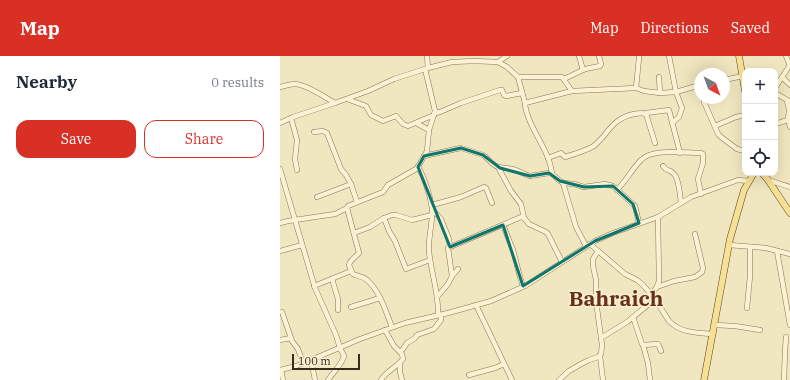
<!DOCTYPE html>
<meta charset="utf-8">
<style>
:root{--surface:#fff;--page:#f2f2f3;--text:#1f2937;--muted:#747a83;--line:#e0e1e3;--accent:#d93025}
body{margin:0;font-family:"IBM Plex Serif",serif;background:var(--page);color:var(--text)}
.controls{position:absolute;right:12px;top:12px;display:grid;overflow:hidden;border-radius:8px;box-shadow:0 4px 16px #0002}
.controls button{width:36px;height:36px;display:grid;place-items:center;padding:0;border:0;border-bottom:1px solid var(--line);background:var(--surface);color:var(--text);font:20px sans-serif}
.compass{position:absolute;left:414px;top:12px;width:36px;height:36px;border-radius:50%;background:var(--surface);box-shadow:0 4px 16px #0002;rotate:139deg}
.scale{position:absolute;left:12px;bottom:10px;width:68px;box-sizing:border-box;padding-left:4px;border:2px solid #392c1c;border-top:0;font-size:11px;line-height:14px;white-space:nowrap;color:#392c1c;-webkit-text-stroke:3px #f7efcf;paint-order:stroke}
.list{margin:0;padding:0;list-style:none}
h2{display:flex;justify-content:space-between;align-items:center;height:52px;margin:0;padding:0 16px;font-size:17px}
h2 small{font-size:13px;font-weight:400;color:var(--muted)}
.actions{display:flex;gap:8px;padding:12px 16px}
.actions a{flex:1;padding:9px 0;border:1px solid var(--accent);border-radius:12px;text-align:center;font-size:14px;color:var(--accent)}
.actions .main{background:var(--accent);color:#fff}
.icon{flex:none;width:22px;height:22px;fill:none;stroke:currentColor;stroke-width:2;stroke-linecap:round;stroke-linejoin:round}
.map{position:relative;flex:none;width:510px;height:324px;overflow:hidden}
header{display:flex;align-items:center;gap:24px;box-sizing:border-box;height:56px;padding:0 20px;background:var(--accent);color:#fff}
header strong{font-size:19px}
nav{display:flex;gap:22px;margin-inline-start:auto;font-size:14px}
main{display:flex}
aside{flex:1;background:var(--surface)}
.map>svg:first-child{display:block}
.lines{fill:none;stroke-linecap:round;stroke-linejoin:round}
.minor-casing{stroke:#8a7656;stroke-width:5.5}
.major-casing{stroke:#57442b;stroke-width:7}
.minor{stroke:#fbf2d3;stroke-width:4.5}
.major{stroke:#f6e094;stroke-width:6}
.marked{fill:none;stroke:#0f766e;stroke-width:3;stroke-linejoin:round}
.labels{text-anchor:middle;stroke-width:3.5;stroke-linejoin:round;paint-order:stroke}
.town-label{font-size:21px;font-weight:bold;fill:#683019;stroke:#f7efcf}
</style>
<header>
<strong>Map</strong>
<nav><a>Map</a><a>Directions</a><a>Saved</a></nav>
</header>
<main>
<aside>
<h2>Nearby<small>0 results</small></h2>
<ul class="list">
</ul>
<div class="actions"><a class="main">Save</a><a>Share</a></div>
</aside>
<div class="map">
<svg width="510" height="324" viewBox="0 0 510 324">
<rect width="100%" height="100%" fill="#f0e6bf"/>
<g class="lines">
<defs>
<g id="minor">
<polyline points="147,0 148,12"/>
<polyline points="299,0 303,14"/>
<polyline points="389,0 396,36 402,52 399,61 392,67"/>
<polyline points="506,0 510,10"/>
<polyline points="218,6 227,11 238,21 245,47 292,35 356,32 359,2 359,0"/>
<polyline points="238,21 282,21 292,35"/>
<polyline points="502,21 510,29"/>
<polyline points="284,23 305,13 320,10 321,8 319,0"/>
<polyline points="444,24 463,20"/>
<path d="M0,31C5,30 10,28 15,28C26,28 46,42 55,47"/>
<polyline points="356,32 364,35 380,37 379,21"/>
<polyline points="495,32 510,9"/>
<polyline points="380,37 396,36 420,29"/>
<polyline points="495,37 509,45"/>
<polyline points="424,42 424,46 438,78 441,81 457,93 465,95"/>
<polyline points="67,43 86,50 91,59 103,65 116,60 123,68 128,70 154,59"/>
<polyline points="507,45 509,54 508,63 510,71"/>
<path d="M245,47C245,53 247,57 249,63C256,81 270,98 272,118"/>
<polyline points="155,57 160,56 181,47 220,34 222,34 224,39 226,40 242,37"/>
<polyline points="366,57 389,54 400,97"/>
<polyline points="11,62 17,84 15,103 17,114"/>
<polyline points="0,67 13,61 55,47 88,35 114,23 148,12 172,6 194,5 218,6 227,0"/>
<polyline points="136,67 149,74"/>
<polyline points="495,68 508,64"/>
<polyline points="435,70 456,61 465,59"/>
<polyline points="34,76 43,75 47,77 61,113 66,119 71,128 77,146"/>
<path d="M144,100L176,93L181,92L203,99C207,101 209,105 213,108C218,113 225,111 232,113C238,114 243,118 250,120L269,117L272,118L280,125L284,127L294,128L304,131L325,128L333,130L353,148L355,150L359,167"/>
<path d="M268,102L281,97L285,101C295,98 305,95 314,90C317,87 320,84 323,81C332,69 339,61 354,58C359,57 363,57 366,58L375,87"/>
<path d="M383,110C387,116 389,113 393,117C399,121 400,140 401,147"/>
<path d="M138,111C144,120 153,147 152,158C152,170 148,183 149,195C151,217 159,237 158,259"/>
<polyline points="218,111 231,135 241,148 244,162"/>
<path d="M0,113L35,232L56,279L60,292L64,300C62,309 53,316 48,324"/>
<polyline points="488,124 510,131"/>
<polyline points="283,127 296,171 306,190"/>
<path d="M337,134C346,125 352,113 361,104C372,92 405,97 421,97L423,98V107L418,123L421,138"/>
<polyline points="37,141 71,128"/>
<polyline points="152,149 181,141 204,131 206,132 212,147"/>
<polyline points="67,152 68,150 103,136 108,129 136,113 139,109 147,95 149,74 155,55 145,13"/>
<polyline points="153,154 161,163 169,183 170,191"/>
<polyline points="104,162 109,175 115,185 126,213 150,204"/>
<path d="M0,167L8,165L55,158L67,152L79,197L70,206L69,209L73,218C77,220 84,221 87,224C100,235 106,256 112,271"/>
<polyline points="223,169 233,194 240,221 243,230"/>
<polyline points="74,177 90,171 104,162 112,159 116,159 132,164 152,159"/>
<path d="M310,188L345,218L357,224L363,229L375,243L389,265C400,277 418,277 433,278"/>
<polyline points="449,189 486,192 510,198"/>
<polyline points="0,195 22,189"/>
<polyline points="497,195 510,269"/>
<polyline points="172,220 178,213"/>
<polyline points="52,223 58,243 58,254"/>
<polyline points="34,230 71,215"/>
<polyline points="377,231 394,225 415,221 422,216 423,212 415,178"/>
<path d="M370,238C376,234 377,231 379,225L378,161"/>
<polyline points="157,241 168,228 172,220 168,192 241,161 244,162 249,168 266,176 268,178 282,206"/>
<polyline points="196,249 232,324"/>
<polyline points="71,251 100,242"/>
<polyline points="467,252 470,220 470,191"/>
<polyline points="2,256 12,285 18,293 23,307"/>
<polyline points="353,261 362,288 363,289 378,288 379,290 381,295"/>
<polyline points="435,269 455,270 480,274"/>
<polyline points="321,282 347,266 375,243"/>
<polyline points="0,284 11,282"/>
<polyline points="363,289 368,307 370,324"/>
<polyline points="120,296 123,293 127,287 135,282 137,279 154,273 161,264 161,259"/>
<polyline points="320,300 323,324"/>
<polyline points="31,304 35,324"/>
<polyline points="120,307 120,316 122,324"/>
<polyline points="0,314 16,310 31,304 80,283 125,267 168,257 211,245 245,230 315,185 333,177 378,161 411,141 458,124 469,125"/>
<polyline points="1,314 3,324"/>
<polyline points="189,319 215,312 224,308"/>
<path d="M101,324C104,317 118,310 123,303L122,298L114,290L105,274"/>
<polyline points="279,324 289,315 301,308 309,304 318,301 321,298 322,289 316,245 316,224 313,210 313,203 318,195"/>
<polyline points="504,324 505,295 506,281"/>
</g>
<g id="major">
<polyline points="459,0 465,35"/>
<polyline points="482,117 488,124 510,157"/>
<polyline points="424,324 450,183 464,134 474,117"/>
</g>
</defs>
<use href="#minor" class="minor-casing"/>
<use href="#major" class="major-casing"/>
<use href="#minor" class="minor"/>
<use href="#major" class="major"/>
</g>
<path class="marked" d="M181,92L203,99L220,112L250,120L269,117L280,125L304,131L333,130L353,148L359,167L315,185L243,230L223,169L170,191L138,111L144,100Z"/>
<g class="labels">
<g class="town-label">
<text x="336" y="250">Bahraich</text>
</g>
</g>
</svg>
<div class="controls">
<button>+</button>
<button>−</button>
<button><svg class="icon" aria-label="locate" viewBox="0 0 24 24"><circle cx="12" cy="12" r="6"/><path d="M12 2v4M12 18v4M2 12h4M18 12h4"/></svg></button>
</div>
<svg class="compass" viewBox="-18 -18 36 36"><path d="M0-13l5 13h-10z" fill="#e53935"/><path d="M0 13l5-13h-10z" fill="#747a83"/></svg>
<div class="scale">100 m</div>
</div>
</main>
